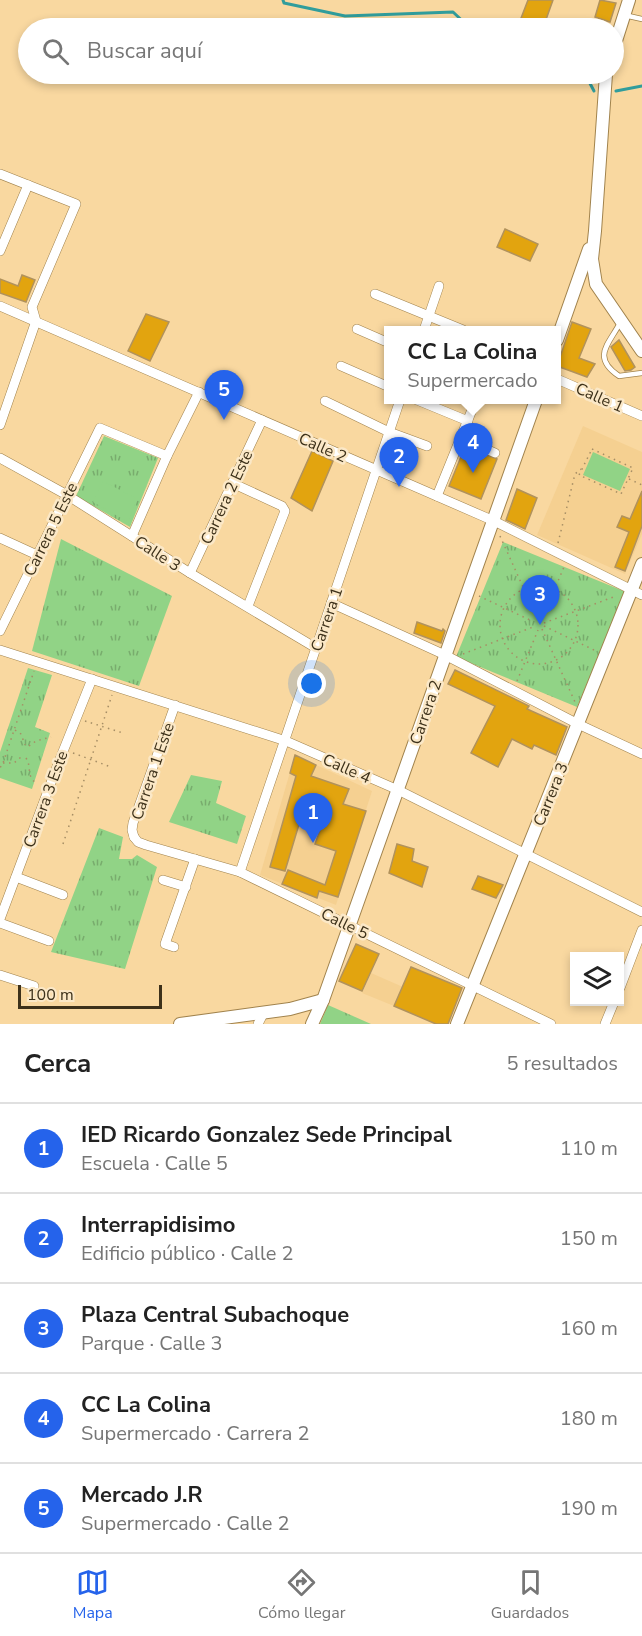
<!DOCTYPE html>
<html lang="es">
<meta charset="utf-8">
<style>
:root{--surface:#fff;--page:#f2f2f2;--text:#222;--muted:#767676;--line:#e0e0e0;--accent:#2563eb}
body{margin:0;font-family:"Nunito Sans",sans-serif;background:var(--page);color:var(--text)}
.controls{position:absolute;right:18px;bottom:18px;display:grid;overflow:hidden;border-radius:0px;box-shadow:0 3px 9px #0003}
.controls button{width:54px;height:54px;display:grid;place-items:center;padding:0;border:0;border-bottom:2px solid var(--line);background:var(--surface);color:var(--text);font:30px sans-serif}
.scale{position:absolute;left:18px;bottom:15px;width:144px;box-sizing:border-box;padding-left:6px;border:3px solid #3d311a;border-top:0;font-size:16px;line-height:21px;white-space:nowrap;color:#3d311a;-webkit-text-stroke:4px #fbe8c7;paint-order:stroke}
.you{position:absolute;left:312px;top:684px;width:21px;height:21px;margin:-15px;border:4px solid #fff;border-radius:50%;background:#1a73e8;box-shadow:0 0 0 9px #1a73e833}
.badge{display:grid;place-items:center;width:39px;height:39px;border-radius:50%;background:var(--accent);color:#fff;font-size:20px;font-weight:700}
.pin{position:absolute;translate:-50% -50px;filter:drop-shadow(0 2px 3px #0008)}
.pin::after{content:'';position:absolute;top:32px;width:21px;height:18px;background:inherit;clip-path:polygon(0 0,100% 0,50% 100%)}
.popup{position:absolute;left:384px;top:326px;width:177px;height:78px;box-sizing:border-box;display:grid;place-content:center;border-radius:0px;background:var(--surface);filter:drop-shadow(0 2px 4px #0005);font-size:20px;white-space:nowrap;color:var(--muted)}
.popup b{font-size:22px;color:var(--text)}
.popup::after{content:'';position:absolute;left:50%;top:100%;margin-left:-12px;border:12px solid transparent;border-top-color:var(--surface)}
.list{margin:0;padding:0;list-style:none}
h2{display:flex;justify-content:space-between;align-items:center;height:78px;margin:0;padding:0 24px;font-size:26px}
h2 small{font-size:20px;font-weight:400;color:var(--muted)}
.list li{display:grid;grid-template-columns:39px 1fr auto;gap:18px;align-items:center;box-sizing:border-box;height:90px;padding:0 24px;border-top:2px solid var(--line)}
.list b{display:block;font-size:22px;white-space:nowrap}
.list p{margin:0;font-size:20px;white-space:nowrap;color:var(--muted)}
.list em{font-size:20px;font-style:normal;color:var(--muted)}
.icon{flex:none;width:33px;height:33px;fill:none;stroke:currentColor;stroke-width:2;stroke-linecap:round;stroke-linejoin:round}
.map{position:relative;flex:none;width:642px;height:1024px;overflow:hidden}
.search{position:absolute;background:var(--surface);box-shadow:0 3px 9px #0003;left:18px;right:18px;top:18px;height:66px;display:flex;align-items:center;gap:15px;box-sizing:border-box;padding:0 21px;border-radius:33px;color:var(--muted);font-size:22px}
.sheet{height:528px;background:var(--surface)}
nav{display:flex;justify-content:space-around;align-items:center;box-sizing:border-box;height:84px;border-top:2px solid var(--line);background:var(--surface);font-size:16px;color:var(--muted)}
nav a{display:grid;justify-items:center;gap:3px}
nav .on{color:var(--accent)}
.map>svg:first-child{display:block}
.built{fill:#f5d091}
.grass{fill:url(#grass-tufts)}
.pitch{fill:#91d386}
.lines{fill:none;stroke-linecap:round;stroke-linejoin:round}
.stream{stroke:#319d9c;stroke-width:3}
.building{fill:#e2a40f;stroke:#b1925c;stroke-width:1.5}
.service-casing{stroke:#a1834d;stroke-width:6}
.minor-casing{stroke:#a1834d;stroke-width:10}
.tertiary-casing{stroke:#a1834d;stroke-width:14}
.path{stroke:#a68e65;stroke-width:1.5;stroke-dasharray:1.5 4.5;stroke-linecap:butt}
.service{stroke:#fff;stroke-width:4.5}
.minor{stroke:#fff;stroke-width:9}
.tertiary{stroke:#fff;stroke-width:12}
.labels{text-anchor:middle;stroke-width:5;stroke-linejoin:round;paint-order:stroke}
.street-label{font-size:16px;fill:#3d311a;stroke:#fbe8c7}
</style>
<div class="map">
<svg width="642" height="1024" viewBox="0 0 642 1024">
<defs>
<pattern id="grass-tufts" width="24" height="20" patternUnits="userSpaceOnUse" patternTransform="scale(1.5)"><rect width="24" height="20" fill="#91d386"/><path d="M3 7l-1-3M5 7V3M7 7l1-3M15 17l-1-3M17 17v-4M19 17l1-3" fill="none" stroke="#78ac6d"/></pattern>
</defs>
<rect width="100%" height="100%" fill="#f9d8a0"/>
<g class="built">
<polygon points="583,426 642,452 642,534 625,574 537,535"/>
<polygon points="295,755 372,791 336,905 260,875"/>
<polygon points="371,973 403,987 394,1006 362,993"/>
</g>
<g class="grass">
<polygon points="104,436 158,458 130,527 76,496"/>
<polygon points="61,539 172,596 139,686 32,651"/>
<polygon points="503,542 626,592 577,707 456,657"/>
<polygon points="28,668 52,675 35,727 50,733 32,789 0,778 0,752"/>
<polygon points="191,775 222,781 216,803 246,816 237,844 169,822"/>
<polygon points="99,828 123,837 119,859 132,859 137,855 157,867 125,969 51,952"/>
<polygon points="328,1005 371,1024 320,1024"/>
</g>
<g class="pitch">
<polygon points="593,452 630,469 620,491 583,475"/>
<polygon points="103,481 137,499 128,522 93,502"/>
</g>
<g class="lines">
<g class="stream">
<polyline points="283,0 284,3 345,16 453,12 470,28"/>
<polyline points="585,74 594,91"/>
<polyline points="616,91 642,86"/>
</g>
</g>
<g class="building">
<polygon points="528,0 553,0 543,28 525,28 518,26"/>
<polygon points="600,0 616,3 610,22 595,17"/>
<polygon points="505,229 538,244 530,261 497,247"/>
<polygon points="22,275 35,280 26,302 0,293 0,279 18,286"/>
<polygon points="146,314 169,322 150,361 128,351"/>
<polygon points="572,322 591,329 579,358 595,364 587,377 557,366"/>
<polygon points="619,340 635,367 631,370 625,371 611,347"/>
<polygon points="465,447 497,459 481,499 449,486"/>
<polygon points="312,451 333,461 312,511 291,498"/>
<polygon points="517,489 537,498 525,529 506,520"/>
<polygon points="642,491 642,526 625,571 615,567 629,532 617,527 622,516 630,519"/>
<polygon points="417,622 442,631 443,629 445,631 441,643 414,633"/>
<polygon points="455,670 529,706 527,709 567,727 556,755 534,745 532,749 512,739 498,767 471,753 495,706 448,684"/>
<polygon points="295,755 316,765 311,776 349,789 343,804 366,811 338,897 319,891 317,898 282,884 288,870 325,885 336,851 315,844 321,828 300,821 285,871 270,867 296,776 290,773"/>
<polygon points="397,844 414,849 412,861 428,867 422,887 389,873"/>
<polygon points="478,876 503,885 496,898 472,889"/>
<polygon points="356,944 379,954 362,991 339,981"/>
<polygon points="411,967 462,988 448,1024 436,1024 394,1006"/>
</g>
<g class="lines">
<defs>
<g id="service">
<polyline points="624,15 642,19"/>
<path d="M620,323C609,344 591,357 619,376L642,373"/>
</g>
<g id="minor">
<polyline points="0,174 76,204 32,307 36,321 0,425"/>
<polyline points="0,251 28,185"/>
<polyline points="375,294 463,330"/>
<polyline points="0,306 494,521 642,595"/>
<polyline points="357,329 389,343"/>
<polyline points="424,330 439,286"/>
<polyline points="341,366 389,387"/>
<polyline points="557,379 642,416"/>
<polyline points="417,400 468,421"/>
<polyline points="325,401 389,432 427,446"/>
<polyline points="461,438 495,453"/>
<polyline points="0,458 67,495 190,573 316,648"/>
<polyline points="232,483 282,506 285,511 248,606"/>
<polyline points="437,496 476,400"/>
<polyline points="132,536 167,456 199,392"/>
<polyline points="0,538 37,555"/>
<polyline points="190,573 262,420"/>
<polyline points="331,603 445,655 578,724 642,754"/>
<polyline points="0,631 100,428 167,456"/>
<polyline points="0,650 286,741 398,790 642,912"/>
<polyline points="134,837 138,842 146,845 240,872 551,1024"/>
<polyline points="134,837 132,830 133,823 175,705"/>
<polyline points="240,872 400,400"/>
<polyline points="16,877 63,895"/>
<polyline points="163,880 186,887"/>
<polyline points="0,919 58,764 92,679"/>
<polyline points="0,923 49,941"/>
<polyline points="174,947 165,944 195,859"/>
<polyline points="0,975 34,986"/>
<polyline points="620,988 642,930"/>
<polyline points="258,1024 264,1012"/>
<polyline points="605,1024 614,1002"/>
</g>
<g id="tertiary">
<polyline points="614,47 629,0"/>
<polyline points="606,74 595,231 592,259 596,284 642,351"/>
<polyline points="557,340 589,249"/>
<polyline points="180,1024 290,1009 323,1000"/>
<polyline points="312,1024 323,1000 536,400"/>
<polyline points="457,1024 642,564"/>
</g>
</defs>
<use href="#service" class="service-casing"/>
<use href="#minor" class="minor-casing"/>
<use href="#tertiary" class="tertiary-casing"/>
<g class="path">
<polygon points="592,449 633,468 621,494 579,475"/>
<polyline points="629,479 642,485"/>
<polyline points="500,536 537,618"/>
<polyline points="558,543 575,474 581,469"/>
<circle cx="539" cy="625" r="39"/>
<polyline points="479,596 532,621"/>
<polyline points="542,619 564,567"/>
<polyline points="544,623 616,596"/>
<polyline points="544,626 594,650"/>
<polyline points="542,629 575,702"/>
<polyline points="463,654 533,627"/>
<polyline points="517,681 538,630"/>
<polyline points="85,721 123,733"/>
<polyline points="15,730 21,734 25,745"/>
<polyline points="29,746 36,741 51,737"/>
<polyline points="73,753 111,767"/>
<path d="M26,758C32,767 26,776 36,783"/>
<polyline points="3,763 14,763 21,757"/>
<polyline points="0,767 2,766 34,671"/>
<polyline points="63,844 112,695"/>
</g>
<use href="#service" class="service"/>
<use href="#minor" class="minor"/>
<use href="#tertiary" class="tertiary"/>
</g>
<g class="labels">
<g class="street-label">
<text transform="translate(600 397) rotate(24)" y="6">Calle 1</text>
<text transform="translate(323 447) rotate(24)" y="6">Calle 2</text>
<text transform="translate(226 497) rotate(-65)" y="6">Carrera 2 Este</text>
<text transform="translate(50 529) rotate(-64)" y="6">Carrera 5 Este</text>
<text transform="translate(158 553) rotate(33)" y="6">Calle 3</text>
<text transform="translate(326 619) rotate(-71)" y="6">Carrera 1</text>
<text transform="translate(425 712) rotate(-71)" y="6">Carrera 2</text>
<text transform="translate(347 768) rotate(24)" y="6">Calle 4</text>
<text transform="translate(152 771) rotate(-71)" y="6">Carrera 1 Este</text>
<text transform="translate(550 794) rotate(-68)" y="6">Carrera 3</text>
<text transform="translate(45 799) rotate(-70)" y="6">Carrera 3 Este</text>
<text transform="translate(345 923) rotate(26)" y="6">Calle 5</text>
</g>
</g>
</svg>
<div class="controls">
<button><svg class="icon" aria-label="layers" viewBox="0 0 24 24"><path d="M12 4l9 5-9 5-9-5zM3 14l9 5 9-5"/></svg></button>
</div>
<div class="scale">100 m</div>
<div class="you"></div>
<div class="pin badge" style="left:313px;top:843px">1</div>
<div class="pin badge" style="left:399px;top:487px">2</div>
<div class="pin badge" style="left:540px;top:625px">3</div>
<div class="pin badge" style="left:473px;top:473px">4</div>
<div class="popup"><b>CC La Colina</b>Supermercado</div>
<div class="pin badge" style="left:224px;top:420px">5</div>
<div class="search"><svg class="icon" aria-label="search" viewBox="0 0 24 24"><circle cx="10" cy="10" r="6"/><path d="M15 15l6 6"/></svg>Buscar aquí</div>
</div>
<section class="sheet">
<h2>Cerca<small>5 resultados</small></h2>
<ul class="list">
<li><span class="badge">1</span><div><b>IED Ricardo Gonzalez Sede Principal</b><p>Escuela · Calle 5</p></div><em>110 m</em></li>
<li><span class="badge">2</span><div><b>Interrapidisimo</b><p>Edificio público · Calle 2</p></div><em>150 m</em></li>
<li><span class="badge">3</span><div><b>Plaza Central Subachoque</b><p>Parque · Calle 3</p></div><em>160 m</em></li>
<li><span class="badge">4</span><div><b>CC La Colina</b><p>Supermercado · Carrera 2</p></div><em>180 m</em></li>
<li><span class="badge">5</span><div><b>Mercado J.R</b><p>Supermercado · Calle 2</p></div><em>190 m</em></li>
</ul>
</section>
<nav>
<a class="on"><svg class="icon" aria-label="map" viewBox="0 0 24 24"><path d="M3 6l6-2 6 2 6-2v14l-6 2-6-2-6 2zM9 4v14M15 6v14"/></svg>Mapa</a>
<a><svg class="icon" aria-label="directions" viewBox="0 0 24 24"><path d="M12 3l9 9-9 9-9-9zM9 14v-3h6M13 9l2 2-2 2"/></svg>Cómo llegar</a>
<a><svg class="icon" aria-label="saved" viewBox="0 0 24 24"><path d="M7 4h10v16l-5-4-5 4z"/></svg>Guardados</a>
</nav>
